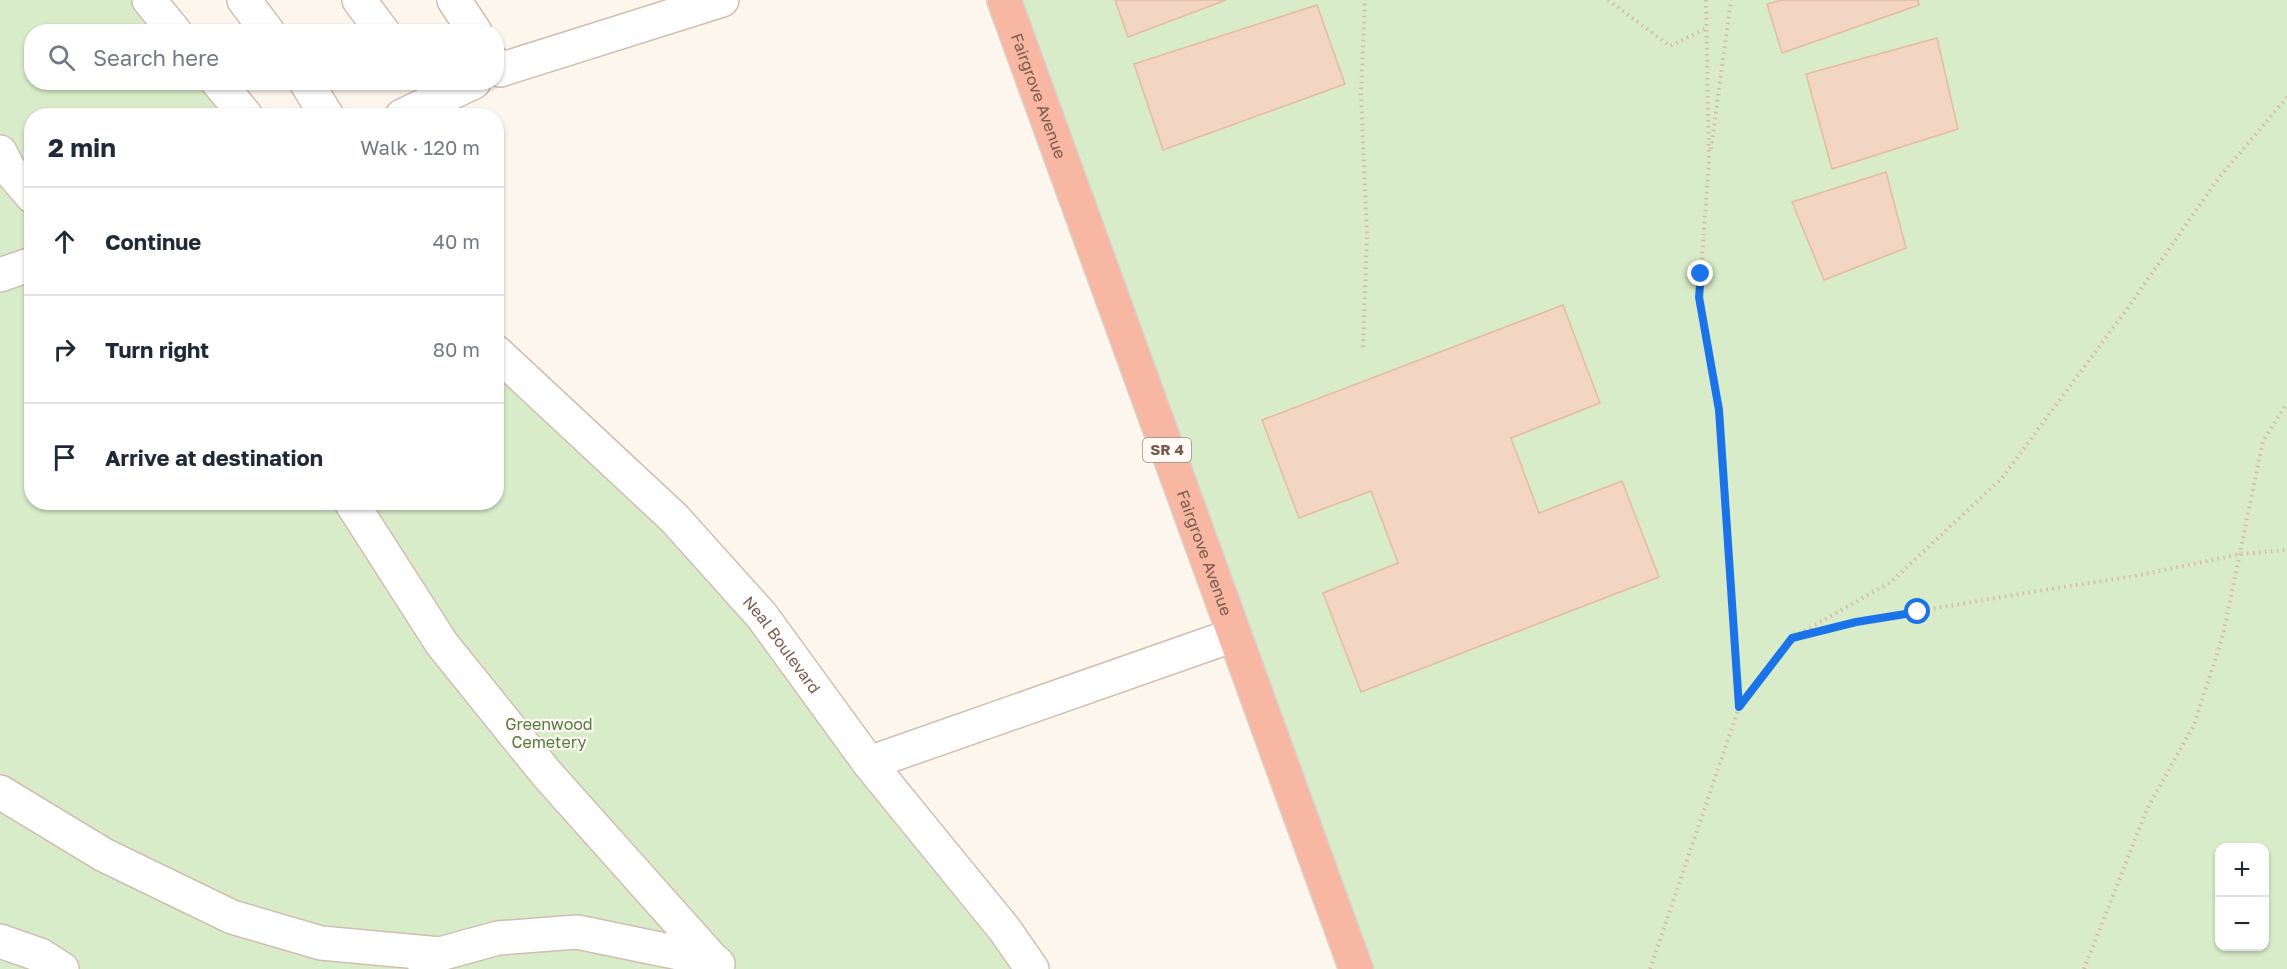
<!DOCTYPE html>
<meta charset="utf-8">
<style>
:root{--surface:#fff;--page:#f2f2f3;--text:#1f2937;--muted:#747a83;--line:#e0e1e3}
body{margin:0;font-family:"Golos Text",sans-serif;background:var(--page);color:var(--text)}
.controls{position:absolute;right:18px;bottom:18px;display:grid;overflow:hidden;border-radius:12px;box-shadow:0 2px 4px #0004}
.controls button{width:54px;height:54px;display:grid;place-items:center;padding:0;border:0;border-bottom:2px solid var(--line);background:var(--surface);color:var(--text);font:30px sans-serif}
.stop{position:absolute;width:18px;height:18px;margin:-14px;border:4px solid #1a73e8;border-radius:50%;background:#fff}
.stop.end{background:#1a73e8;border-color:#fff;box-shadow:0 2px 6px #0008}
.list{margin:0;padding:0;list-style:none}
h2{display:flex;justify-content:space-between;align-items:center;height:78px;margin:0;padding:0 24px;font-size:26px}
h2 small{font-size:20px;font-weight:400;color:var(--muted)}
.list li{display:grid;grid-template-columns:39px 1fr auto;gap:18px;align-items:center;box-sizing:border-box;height:108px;padding:0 24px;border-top:2px solid var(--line)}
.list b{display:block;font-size:22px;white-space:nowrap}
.list em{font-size:20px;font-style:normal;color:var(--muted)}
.icon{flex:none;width:33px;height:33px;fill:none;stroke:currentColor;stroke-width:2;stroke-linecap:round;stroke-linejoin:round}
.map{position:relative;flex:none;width:2287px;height:969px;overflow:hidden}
.search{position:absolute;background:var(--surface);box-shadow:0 2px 4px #0004;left:24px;top:24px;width:480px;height:66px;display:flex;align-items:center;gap:15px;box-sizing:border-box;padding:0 21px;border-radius:24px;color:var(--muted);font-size:22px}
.panel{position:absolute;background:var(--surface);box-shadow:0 2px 4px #0004;left:24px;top:108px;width:480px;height:402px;border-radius:24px}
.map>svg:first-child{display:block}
.green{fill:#d8ecc9;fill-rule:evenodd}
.building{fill:#f3d5c3;stroke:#e6bba3;stroke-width:1.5}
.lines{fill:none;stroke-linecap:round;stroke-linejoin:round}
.minor-casing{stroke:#d1beb0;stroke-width:36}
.highway-casing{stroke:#dad1cd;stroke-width:36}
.path{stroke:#d9b8a5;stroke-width:4;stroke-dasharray:1.5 4.5;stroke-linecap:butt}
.minor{stroke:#fff;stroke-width:33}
.highway{stroke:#f7b7a3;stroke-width:33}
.route{stroke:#1a73e8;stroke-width:8}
.labels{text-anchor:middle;stroke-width:4.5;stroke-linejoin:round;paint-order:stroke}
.shield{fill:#fffaf3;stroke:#a28b7f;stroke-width:1.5}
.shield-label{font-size:15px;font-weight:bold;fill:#7a5c4d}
.street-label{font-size:16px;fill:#7a5c4d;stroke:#fffaf3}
.park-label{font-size:16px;fill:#537a41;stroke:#fffaf3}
</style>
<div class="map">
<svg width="2287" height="969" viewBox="0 0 2287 969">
<rect width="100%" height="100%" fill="#fdf6ec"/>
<g class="green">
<polygon points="0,0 149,0 175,31 32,32 32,82 218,83 246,115 32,116 32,502 496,502 497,352 674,518 1032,969 0,969"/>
<path d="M1004,0H2287V969H1356ZM2220,848H2264V946H2220Z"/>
</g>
<g class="building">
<polygon points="1115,0 1226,0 1128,37"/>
<polygon points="1782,0 1918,0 1919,5 1782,53 1767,4"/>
<polygon points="1317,5 1345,84 1163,150 1134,64"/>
<polygon points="1937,38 1958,129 1832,169 1806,74"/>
<polygon points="1886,172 1906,248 1824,280 1792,202"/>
<polygon points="1563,305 1600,403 1511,438 1539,513 1622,481 1659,577 1361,692 1323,593 1398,563 1371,491 1299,518 1262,420"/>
</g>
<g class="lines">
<defs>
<g id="minor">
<polyline points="149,0 175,32"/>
<polyline points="244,0 268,32"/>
<polyline points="359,0 383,32"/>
<polyline points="454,0 475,32"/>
<polyline points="496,64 500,70 722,0"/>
<polyline points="218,82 246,116"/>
<polyline points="306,82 327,116"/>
<polyline points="402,116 474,82"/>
<polyline points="0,152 8,168 32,196"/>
<polyline points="0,275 32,264"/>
<path id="s1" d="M496,352L674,518L762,616L869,763L1005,930L1032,969"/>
<polyline points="351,502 442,644 546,773 713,960"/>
<polyline points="869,763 1234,635"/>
<polyline points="0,792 104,855 232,917 321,943 440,954"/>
<polyline points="0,941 40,955 62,969"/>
<polyline points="425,968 440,954 498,938 577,932 713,960 718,964"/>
</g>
<g id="highway">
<path id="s2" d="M1004,0L1356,969"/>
</g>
</defs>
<use href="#minor" class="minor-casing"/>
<use href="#highway" class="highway-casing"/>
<g class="path">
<polyline points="1608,0 1670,46 1707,28"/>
<polyline points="1706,0 1709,162 1699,297 1719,410 1739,707"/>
<polyline points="1711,149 1731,0"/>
<polyline points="1363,347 1367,235 1361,94 1365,0"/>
<polyline points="1799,637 1855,622 2037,591 2135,576 2240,554 2287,550"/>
<polyline points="1650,969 1739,707 1792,638 1891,582 2002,478 2127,309 2218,179 2287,97"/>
<polyline points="2084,969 2147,809 2194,725 2223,635 2263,441 2287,403"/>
</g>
<use href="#minor" class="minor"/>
<use href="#highway" class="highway"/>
</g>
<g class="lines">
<polyline class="route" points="1701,274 1699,297 1719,410 1739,707 1792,638 1856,622 1918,612"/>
</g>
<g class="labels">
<rect class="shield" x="1143" y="438" width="48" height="24" rx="4.5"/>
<g class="shield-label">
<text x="1167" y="455">SR 4</text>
</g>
<g class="street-label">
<text dy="6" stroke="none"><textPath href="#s2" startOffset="102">Fairgrove Avenue</textPath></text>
<text dy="6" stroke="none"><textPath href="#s2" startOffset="588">Fairgrove Avenue</textPath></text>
<text dy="6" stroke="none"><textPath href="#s1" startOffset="410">Neal Boulevard</textPath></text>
</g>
<g class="park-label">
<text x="549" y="730">Greenwood<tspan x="549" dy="18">Cemetery</tspan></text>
</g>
</g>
</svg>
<div class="controls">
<button>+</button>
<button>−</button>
</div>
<div class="stop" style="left:1918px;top:612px"></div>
<div class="stop end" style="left:1701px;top:274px"></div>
<div class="search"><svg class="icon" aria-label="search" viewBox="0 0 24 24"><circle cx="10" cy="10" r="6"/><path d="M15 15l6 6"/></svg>Search here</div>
<section class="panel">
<h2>2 min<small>Walk · 120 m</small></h2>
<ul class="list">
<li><svg class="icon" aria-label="ahead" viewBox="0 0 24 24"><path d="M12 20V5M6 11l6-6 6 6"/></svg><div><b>Continue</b></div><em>40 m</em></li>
<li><svg class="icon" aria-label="right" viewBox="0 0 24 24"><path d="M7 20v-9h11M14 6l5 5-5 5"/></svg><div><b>Turn right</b></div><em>80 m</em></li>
<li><svg class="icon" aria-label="arrive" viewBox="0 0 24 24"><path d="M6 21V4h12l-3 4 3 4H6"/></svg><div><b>Arrive at destination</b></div></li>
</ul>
</section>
</div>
